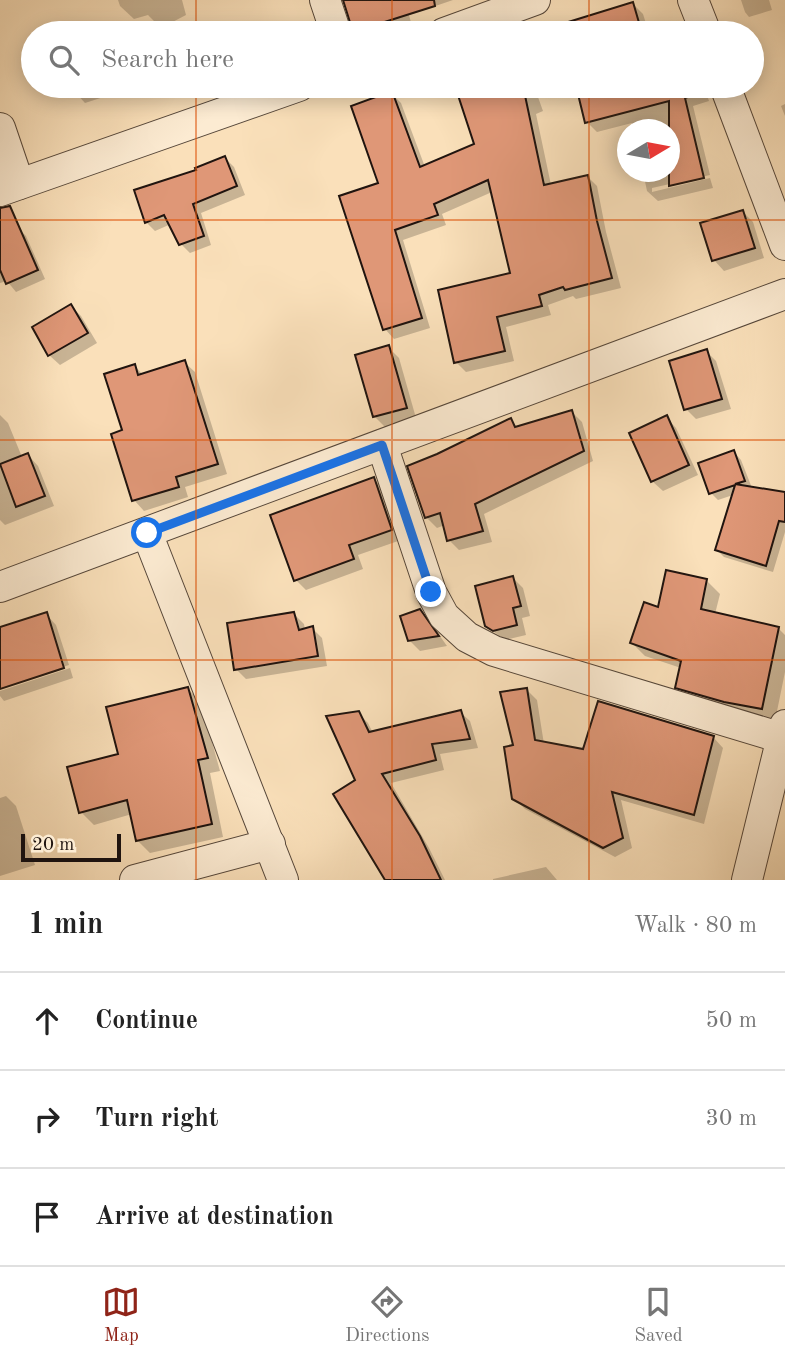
<!DOCTYPE html>
<meta charset="utf-8">
<style>
:root{--surface:#fff;--page:#f6f6f6;--text:#222;--muted:#767676;--line:#e0e0e0;--accent:#8f2418}
body{margin:0;font-family:"Old Standard TT",serif;background:var(--page);color:var(--text)}
.compass{position:absolute;left:617px;top:119px;width:63px;height:63px;border-radius:50%;background:var(--surface);box-shadow:0 4px 18px #0003;rotate:80deg}
.scale{position:absolute;left:21px;bottom:18px;width:100px;box-sizing:border-box;padding-left:7px;border:4px solid #20140f;border-top:0;font-size:19px;line-height:24px;white-space:nowrap;color:#20140f;-webkit-text-stroke:5px #fcebd2;paint-order:stroke}
.stop{position:absolute;width:21px;height:21px;margin:-16px;border:5px solid #1a73e8;border-radius:50%;background:#fff}
.stop.end{background:#1a73e8;border-color:#fff;box-shadow:0 2px 7px #0008}
.list{margin:0;padding:0;list-style:none}
h2{display:flex;justify-content:space-between;align-items:center;height:91px;margin:0;padding:0 28px;font-size:30px}
h2 small{font-size:23px;font-weight:400;color:var(--muted)}
.list li{display:grid;grid-template-columns:46px 1fr auto;gap:21px;align-items:center;box-sizing:border-box;height:98px;padding:0 28px;border-top:2px solid var(--line)}
.list b{display:block;font-size:26px;white-space:nowrap}
.list em{font-size:23px;font-style:normal;color:var(--muted)}
.icon{flex:none;width:38px;height:38px;fill:none;stroke:currentColor;stroke-width:2;stroke-linecap:round;stroke-linejoin:round}
.map{position:relative;flex:none;width:785px;height:880px;overflow:hidden}
.search{position:absolute;background:var(--surface);box-shadow:0 4px 18px #0003;left:21px;right:21px;top:21px;height:77px;display:flex;align-items:center;gap:18px;box-sizing:border-box;padding:0 24px;border-radius:38px;color:var(--muted);font-size:26px}
.sheet{height:385px;background:var(--surface)}
nav{display:flex;justify-content:space-around;align-items:center;box-sizing:border-box;height:98px;border-top:2px solid var(--line);background:var(--surface);font-size:19px;color:var(--muted)}
nav a{display:grid;justify-items:center;gap:4px}
nav .on{color:var(--accent)}
.map>svg:first-child{display:block}
.shadow{fill:#0003}
.building{fill:#df9777;stroke:#20140f;stroke-width:2}
.lines{fill:none;stroke-linecap:round;stroke-linejoin:round}
.minor-casing{stroke:#56473a;stroke-width:32}
.minor{stroke:#fcebd2;stroke-width:30}
.route{stroke:#1a73e8;stroke-width:9}
.grid{fill:none;stroke:#de560c;stroke-width:2;stroke-opacity:0.55}
</style>
<div class="map">
<svg width="785" height="880" viewBox="0 0 785 880">
<rect width="100%" height="100%" fill="#fae0ba"/>
<filter id="stains"><feTurbulence type="fractalNoise" baseFrequency=".00286" numOctaves="4"/><feColorMatrix values="0 0 0 0 .2 0 0 0 0 .09 0 0 0 0 .02 0 0 0 .5 -.17"/></filter>
<radialGradient id="worn" r=".72"><stop offset=".6" stop-color="#630" stop-opacity="0"/><stop offset="1" stop-color="#630" stop-opacity=".3"/></radialGradient>
<g class="shadow">
<polygon points="118,0 182,0 186,15 161,28 148,15 134,19 120,6"/>
<polygon points="344,0 453,0 409,15 412,26 390,33 357,33"/>
<polygon points="741,0 769,0 772,10 749,17 745,12"/>
<polygon points="633,4 643,14 649,33 583,33 579,20"/>
<polygon points="92,27 98,33 72,33"/>
<polygon points="73,86 117,86 119,92 85,103 75,92"/>
<polygon points="457,86 534,86 543,111 536,114 551,185 588,177 597,186 606,232 621,288 576,299 573,296 548,305 551,315 506,327 514,361 466,372 456,362 512,275 492,192 442,214 446,225 403,240 430,328 394,339 385,329 381,184 391,93 401,103 425,167 476,145"/>
<polygon points="598,86 704,86 709,101 693,106 710,175 652,188 652,192 710,178 713,188 658,201 647,191 643,172 670,172 670,130 633,130 632,123 597,132 587,122"/>
<polygon points="785,104 785,116 781,106"/>
<polygon points="225,158 234,167 245,195 201,213 211,245 190,253 181,244 171,224 155,231 146,222 198,171"/>
<polygon points="743,212 753,222 764,258 724,271 714,260"/>
<polygon points="18,228 26,236 45,279 16,292 7,281 0,283 0,236"/>
<polygon points="71,306 81,316 97,343 60,365 49,355"/>
<polygon points="388,347 399,358 416,418 385,427 374,416"/>
<polygon points="706,351 716,361 731,409 696,419 686,409"/>
<polygon points="184,362 195,372 227,474 185,487 188,497 144,511 134,500 135,366 143,375"/>
<polygon points="572,412 582,422 593,461 484,514 492,542 459,550 449,540 445,525 437,528 426,517 438,456 510,420 518,428"/>
<polygon points="0,415 8,423 22,457 28,455 38,466 54,506 5,525 0,520"/>
<polygon points="666,417 676,428 698,475 663,491 652,481"/>
<polygon points="734,452 741,460 752,488 785,494 785,532 773,572 724,557 717,550 733,495 718,500 711,493"/>
<polygon points="374,479 384,489 401,540 358,555 363,569 306,590 296,580"/>
<polygon points="513,578 523,588 530,616 522,618 526,635 505,640 486,626"/>
<polygon points="706,580 720,594 715,614 778,628 785,635 785,672 775,721 691,700 677,687 681,668 645,656 632,643 659,609"/>
<polygon points="420,611 430,622 447,646 420,651 409,640"/>
<polygon points="46,614 56,625 69,665 0,687 0,629"/>
<polygon points="294,614 304,624 305,630 312,628 322,638 327,666 246,679 236,669"/>
<polygon points="70,668 73,678 4,701 0,696 0,691"/>
<polygon points="188,689 201,702 220,771 210,773 223,837 150,853 137,840 132,814 94,825 81,812"/>
<polygon points="527,690 537,700 544,744 584,751 713,737 723,748 704,824 621,800 632,848 615,857 525,809 514,798 515,746"/>
<polygon points="460,712 470,721 478,748 440,754 444,770 391,783 429,848 445,880 388,880 336,794 358,781 358,713 368,723 373,733"/>
<polygon points="6,796 16,806 35,865 0,876 0,798"/>
<polygon points="546,867 557,880 493,880 493,879"/>
</g>
<g class="building">
<polygon points="343,0 434,0 435,6 353,32"/>
<polygon points="633,2 642,33 553,33 552,27"/>
<polygon points="455,86 523,86 544,185 588,175 597,221 612,278 565,290 563,287 539,295 542,306 497,317 505,351 454,363 438,290 510,273 488,180 434,204 438,215 395,230 422,318 383,330 339,196 378,183 351,106 392,91 420,167 474,144"/>
<polygon points="593,86 692,86 693,95 685,98 704,178 669,186 669,101 585,123 577,90"/>
<polygon points="225,156 237,186 193,204 204,236 179,245 164,215 145,223 134,190 196,170 195,168"/>
<polygon points="10,206 38,270 6,284 0,270 0,208"/>
<polygon points="743,210 755,248 712,261 700,223"/>
<polygon points="71,304 88,333 48,356 32,327"/>
<polygon points="389,345 407,408 373,417 355,355"/>
<polygon points="707,349 722,399 684,410 669,361"/>
<polygon points="185,360 218,464 176,477 179,487 132,501 111,434 122,430 104,374 135,364 138,375"/>
<polygon points="572,410 584,451 475,504 483,531 447,541 440,513 425,518 407,466 437,454 511,418 515,427"/>
<polygon points="667,415 689,465 651,482 629,433"/>
<polygon points="734,450 745,481 735,484 785,492 785,522 779,521 766,566 715,550 735,485 709,494 698,463"/>
<polygon points="28,453 45,496 16,507 0,464"/>
<polygon points="374,477 392,530 349,545 354,559 294,581 270,515"/>
<polygon points="666,570 707,579 701,609 779,627 762,709 724,702 675,688 681,661 630,643 644,602 658,607"/>
<polygon points="513,576 521,606 513,608 517,625 493,631 485,626 475,586"/>
<polygon points="420,609 439,636 408,641 400,616"/>
<polygon points="47,612 64,668 0,689 0,627"/>
<polygon points="294,612 299,630 313,626 318,656 234,670 227,623"/>
<polygon points="188,687 208,758 198,760 212,824 136,841 127,800 79,813 67,767 118,754 106,707"/>
<polygon points="527,688 535,740 583,749 598,701 714,736 694,815 612,792 623,838 603,848 512,799 504,747 513,745 500,692"/>
<polygon points="461,710 470,739 432,744 436,760 382,774 420,836 441,880 385,880 333,794 355,780 326,716 359,711 369,732"/>
</g>
<g class="lines">
<defs>
<g id="minor">
<polyline points="325,0 336,33"/>
<polyline points="693,0 706,33"/>
<polyline points="444,33 535,0"/>
<polyline points="725,86 785,245"/>
<polyline points="0,128 19,184"/>
<polyline points="0,191 299,86"/>
<polyline points="382,445 431,592 444,616 467,637 494,651 782,738"/>
<polyline points="147,533 283,880"/>
<polyline points="0,587 785,294"/>
<polyline points="135,880 270,844"/>
<polyline points="747,880 785,725"/>
</g>
</defs>
<use href="#minor" class="minor-casing"/>
<use href="#minor" class="minor"/>
</g>
<g class="lines">
<polyline class="route" points="147,533 382,445 431,592"/>
</g>
<path class="grid" d="M196,0V33M392,0V33M589,0V33M196,86V880M392,86V880M589,86V880M0,220H785M0,440H785M0,660H785"/>
<rect width="100%" height="100%" filter="url(#stains)"/>
<rect width="100%" height="100%" fill="url(#worn)"/>
</svg>
<svg class="compass" viewBox="-18 -18 36 36"><path d="M0-13l5 13h-10z" fill="#e53935"/><path d="M0 13l5-13h-10z" fill="#767676"/></svg>
<div class="scale">20 m</div>
<div class="stop" style="left:147px;top:533px"></div>
<div class="stop end" style="left:431px;top:592px"></div>
<div class="search"><svg class="icon" aria-label="search" viewBox="0 0 24 24"><circle cx="10" cy="10" r="6"/><path d="M15 15l6 6"/></svg>Search here</div>
</div>
<section class="sheet">
<h2>1 min<small>Walk · 80 m</small></h2>
<ul class="list">
<li><svg class="icon" aria-label="ahead" viewBox="0 0 24 24"><path d="M12 20V5M6 11l6-6 6 6"/></svg><div><b>Continue</b></div><em>50 m</em></li>
<li><svg class="icon" aria-label="right" viewBox="0 0 24 24"><path d="M7 20v-9h11M14 6l5 5-5 5"/></svg><div><b>Turn right</b></div><em>30 m</em></li>
<li><svg class="icon" aria-label="arrive" viewBox="0 0 24 24"><path d="M6 21V4h12l-3 4 3 4H6"/></svg><div><b>Arrive at destination</b></div></li>
</ul>
</section>
<nav>
<a class="on"><svg class="icon" aria-label="map" viewBox="0 0 24 24"><path d="M3 6l6-2 6 2 6-2v14l-6 2-6-2-6 2zM9 4v14M15 6v14"/></svg>Map</a>
<a><svg class="icon" aria-label="directions" viewBox="0 0 24 24"><path d="M12 3l9 9-9 9-9-9zM9 14v-3h6M13 9l2 2-2 2"/></svg>Directions</a>
<a><svg class="icon" aria-label="saved" viewBox="0 0 24 24"><path d="M7 4h10v16l-5-4-5 4z"/></svg>Saved</a>
</nav>
